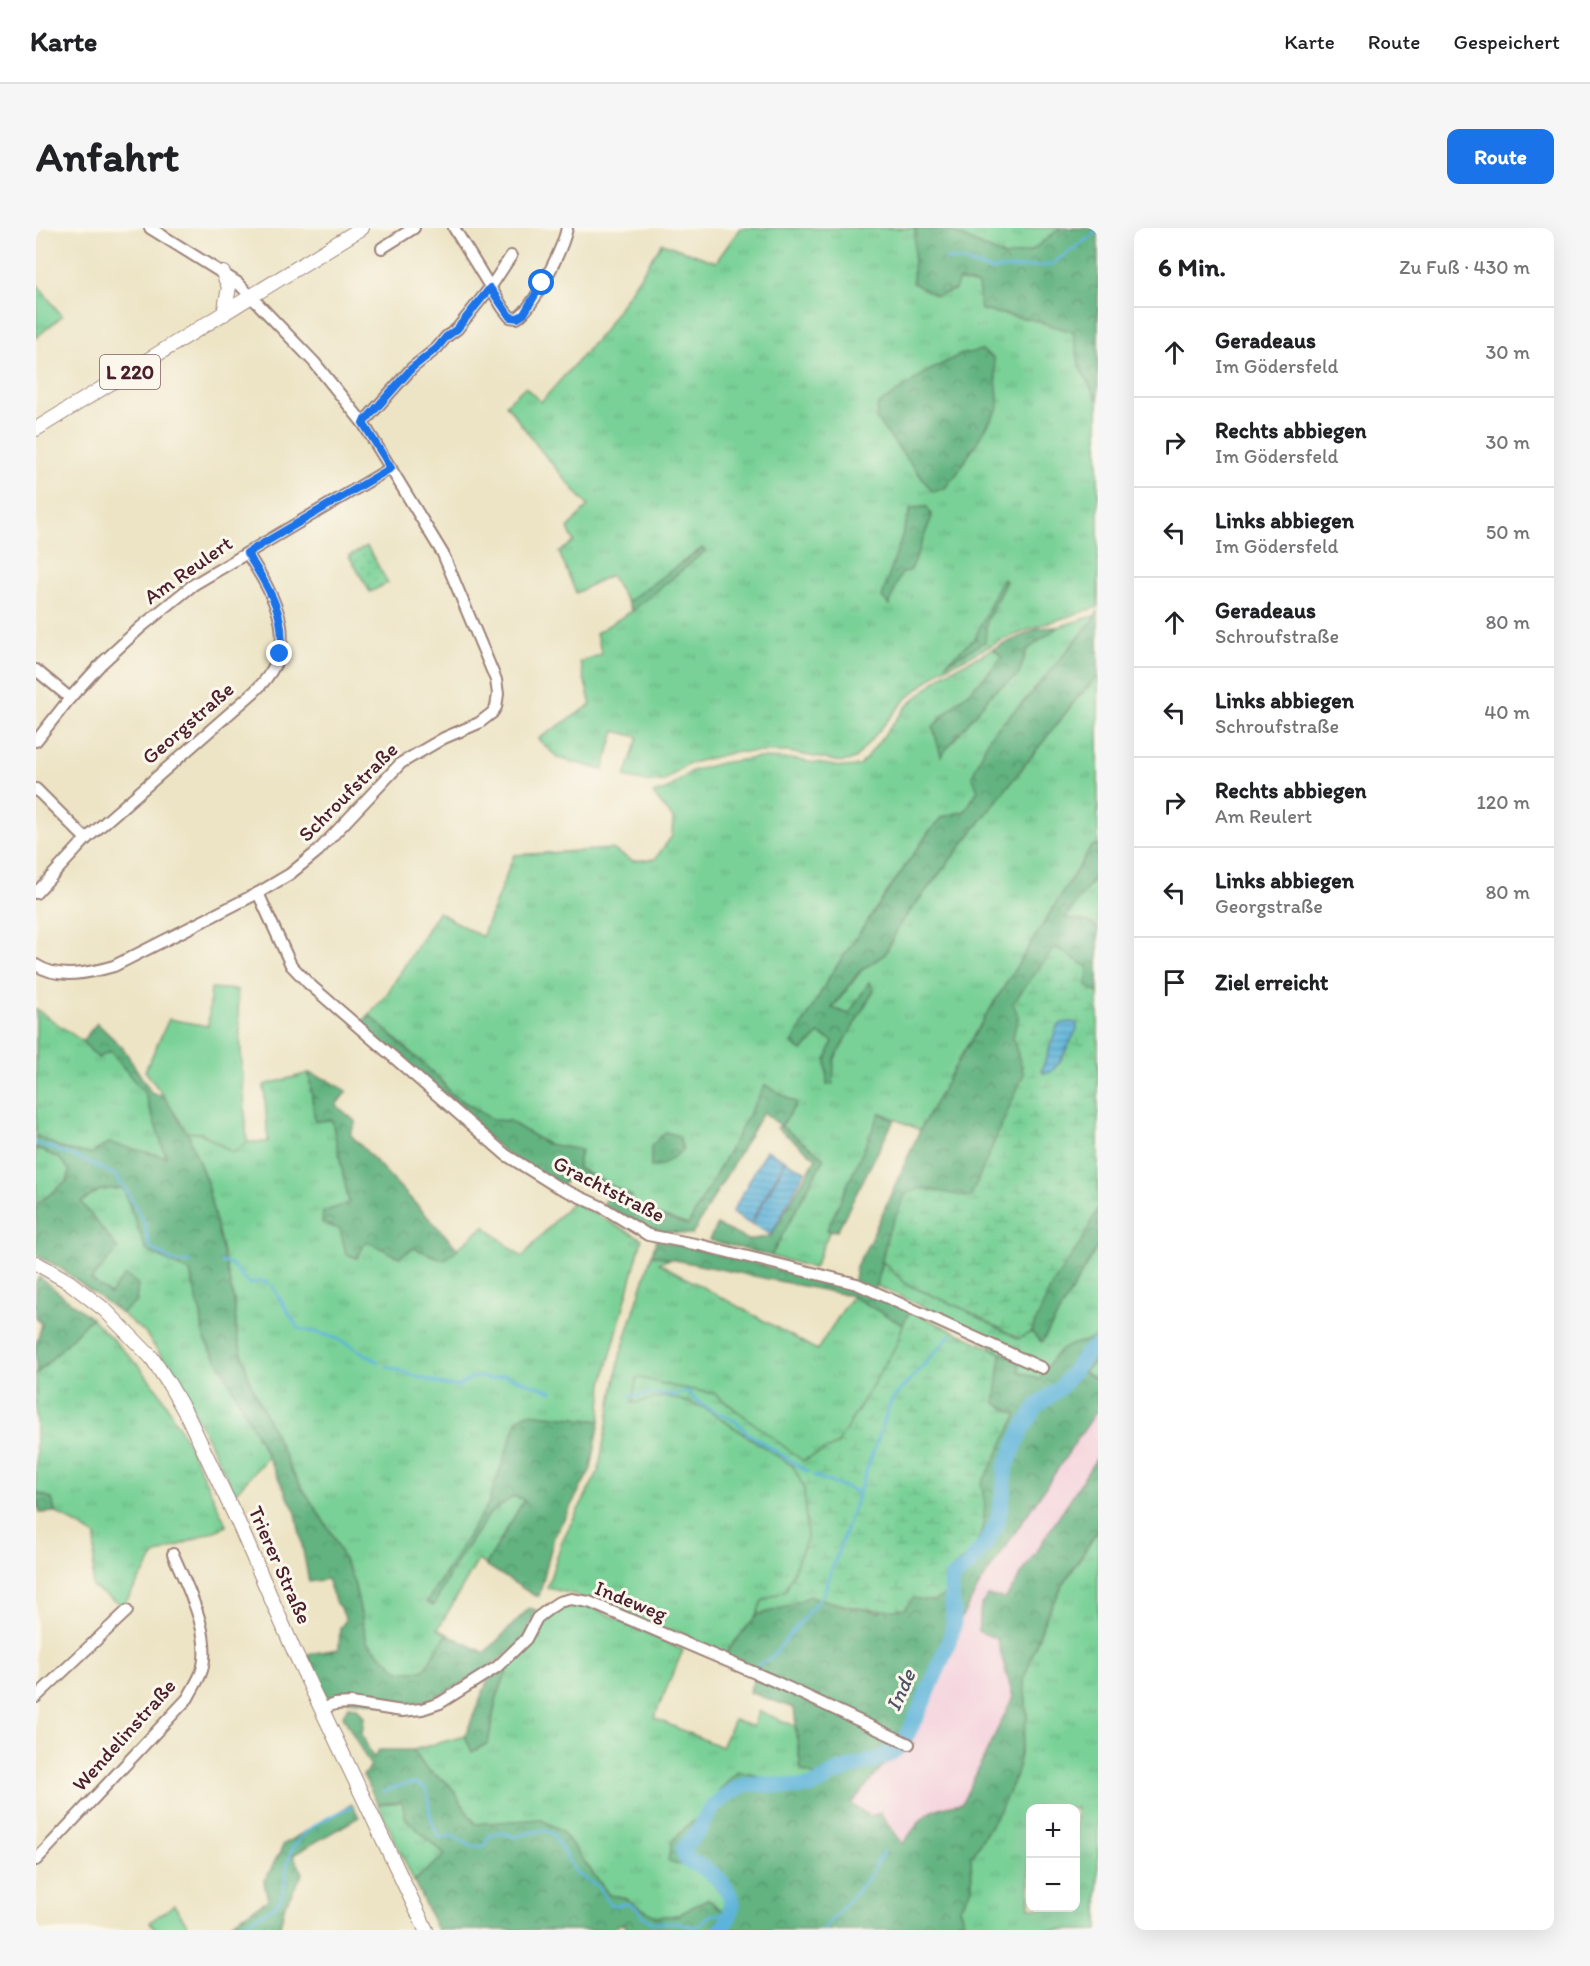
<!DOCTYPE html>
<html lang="de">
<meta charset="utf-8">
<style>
:root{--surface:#fff;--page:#f6f6f6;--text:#202124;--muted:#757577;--line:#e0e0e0;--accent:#1a73e8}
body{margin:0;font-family:Itim,sans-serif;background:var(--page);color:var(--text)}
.controls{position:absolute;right:18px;bottom:18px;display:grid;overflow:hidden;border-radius:12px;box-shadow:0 6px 24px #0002}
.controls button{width:54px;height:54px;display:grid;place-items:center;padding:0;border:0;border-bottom:2px solid var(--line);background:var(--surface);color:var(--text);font:30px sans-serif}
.stop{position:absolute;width:18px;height:18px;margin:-14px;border:4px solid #1a73e8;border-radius:50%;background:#fff}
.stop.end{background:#1a73e8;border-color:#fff;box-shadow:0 2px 6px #0008}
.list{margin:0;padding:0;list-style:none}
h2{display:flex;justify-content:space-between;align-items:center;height:78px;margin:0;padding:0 24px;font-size:26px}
h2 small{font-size:20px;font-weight:400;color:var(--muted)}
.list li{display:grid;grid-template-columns:39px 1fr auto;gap:18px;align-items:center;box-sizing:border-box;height:90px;padding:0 24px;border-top:2px solid var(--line)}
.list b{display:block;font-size:22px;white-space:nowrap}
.list p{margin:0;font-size:20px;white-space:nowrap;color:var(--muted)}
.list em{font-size:20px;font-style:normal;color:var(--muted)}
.icon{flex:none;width:33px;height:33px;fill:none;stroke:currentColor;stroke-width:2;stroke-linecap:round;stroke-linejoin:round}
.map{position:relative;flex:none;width:1062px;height:1702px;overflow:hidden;border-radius:12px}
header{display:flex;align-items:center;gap:36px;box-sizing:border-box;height:84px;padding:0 30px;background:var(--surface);border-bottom:2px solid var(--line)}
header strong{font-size:28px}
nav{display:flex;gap:33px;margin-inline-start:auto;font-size:21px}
.intro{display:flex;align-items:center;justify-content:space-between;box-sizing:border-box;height:144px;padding:0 36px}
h1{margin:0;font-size:42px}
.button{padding:15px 27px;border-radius:12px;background:var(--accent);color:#fff;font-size:21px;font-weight:700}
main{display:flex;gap:36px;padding:0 36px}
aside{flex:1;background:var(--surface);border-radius:12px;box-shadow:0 6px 24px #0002}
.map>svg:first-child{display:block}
.built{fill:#f4cfdc}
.grass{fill:url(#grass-tufts);stroke:#627861;stroke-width:1.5;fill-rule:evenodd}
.forest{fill:url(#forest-crowns);stroke:#566956;stroke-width:1.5}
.wetland{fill:url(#wetland-marsh);stroke:#627861;stroke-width:1.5;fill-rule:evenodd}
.park{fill:url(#park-dots);stroke:#627861;stroke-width:1.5}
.garden{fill:#79d197;stroke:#627861;stroke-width:1.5}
.water{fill:url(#water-rules);stroke:#546a82;stroke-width:1.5}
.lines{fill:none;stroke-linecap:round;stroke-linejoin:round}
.stream{stroke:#5db4da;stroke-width:3}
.river{stroke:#5db4da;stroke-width:16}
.minor-casing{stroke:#9c8278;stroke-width:14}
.major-casing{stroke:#9c8278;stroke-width:16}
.minor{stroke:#fff;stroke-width:10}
.major{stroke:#fff;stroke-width:14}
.route{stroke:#1a73e8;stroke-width:8}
.labels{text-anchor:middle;stroke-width:6;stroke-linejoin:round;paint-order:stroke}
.shield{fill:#fbf7ec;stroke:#7f6065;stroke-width:1.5}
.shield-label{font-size:20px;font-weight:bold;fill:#4a1f2b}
.street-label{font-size:21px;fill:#4a1f2b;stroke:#fbf7ec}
.water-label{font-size:22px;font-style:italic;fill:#515368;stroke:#fbf7ec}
</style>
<header>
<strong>Karte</strong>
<nav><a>Karte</a><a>Route</a><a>Gespeichert</a></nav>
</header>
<div class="intro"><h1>Anfahrt</h1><a class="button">Route</a></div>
<main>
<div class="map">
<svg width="1062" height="1702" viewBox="0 0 1062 1702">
<defs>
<pattern id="grass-tufts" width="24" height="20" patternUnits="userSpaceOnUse" patternTransform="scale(1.5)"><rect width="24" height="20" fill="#79d197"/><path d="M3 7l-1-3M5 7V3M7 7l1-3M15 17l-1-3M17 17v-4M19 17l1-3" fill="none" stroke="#6ab382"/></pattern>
<pattern id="forest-crowns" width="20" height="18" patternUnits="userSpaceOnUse" patternTransform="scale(1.5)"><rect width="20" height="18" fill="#62b380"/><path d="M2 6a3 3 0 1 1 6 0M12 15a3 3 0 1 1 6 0" fill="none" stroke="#539169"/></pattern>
<pattern id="wetland-marsh" width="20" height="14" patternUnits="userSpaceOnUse" patternTransform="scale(1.5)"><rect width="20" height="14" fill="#79d197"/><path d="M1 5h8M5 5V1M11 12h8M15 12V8" fill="none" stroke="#6ab382"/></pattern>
<pattern id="park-dots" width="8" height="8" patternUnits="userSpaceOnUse" patternTransform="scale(1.5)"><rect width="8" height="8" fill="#79d197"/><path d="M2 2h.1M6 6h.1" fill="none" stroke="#6ab382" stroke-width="1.8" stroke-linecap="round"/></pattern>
<pattern id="water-rules" width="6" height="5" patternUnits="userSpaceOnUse" patternTransform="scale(1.5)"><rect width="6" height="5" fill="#5db4da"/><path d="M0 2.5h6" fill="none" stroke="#4f92b1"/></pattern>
</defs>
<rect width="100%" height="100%" fill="#fbf7ec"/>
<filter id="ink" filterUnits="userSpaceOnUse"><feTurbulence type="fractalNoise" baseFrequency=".0167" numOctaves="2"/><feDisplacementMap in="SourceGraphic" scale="12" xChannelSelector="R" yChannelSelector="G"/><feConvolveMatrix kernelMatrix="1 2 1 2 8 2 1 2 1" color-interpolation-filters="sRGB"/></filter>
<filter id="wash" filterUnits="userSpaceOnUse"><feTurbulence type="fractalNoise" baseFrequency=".008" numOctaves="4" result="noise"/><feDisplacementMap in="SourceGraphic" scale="24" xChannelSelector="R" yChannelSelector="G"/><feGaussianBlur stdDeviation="1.35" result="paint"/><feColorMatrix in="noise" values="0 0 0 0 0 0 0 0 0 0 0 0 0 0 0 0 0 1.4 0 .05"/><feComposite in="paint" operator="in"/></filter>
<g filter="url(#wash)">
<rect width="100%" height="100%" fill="#ede4c5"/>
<polygon class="built" points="1062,1181 1062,1228 969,1370 952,1368 977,1469 926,1575 906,1578 887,1589 867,1616 844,1585 834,1588 815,1576 846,1540 872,1520 921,1410 922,1396 943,1358"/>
<g class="grass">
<path d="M704,0H879L922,52L943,57L946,82L998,92L1037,104L1044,139L1062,173V379L1002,398L964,413L906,441L869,472L819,531L806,534L752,524H698L651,536L628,553L611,554L589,549L602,509L579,503L567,542L522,530L502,511L555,477L544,434L566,426L560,405L596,383L666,320L591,374L574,347L540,365L523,324L538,314L532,300L552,278L506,224L470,176L489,159L505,174L567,104L626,15L680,34ZM891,279L895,288L875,342L865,345L853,376L875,280Z"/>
<polygon points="908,0 1025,0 995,23 969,30"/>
<polygon points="0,55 26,88 0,110"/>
<path d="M1060,387L1055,395L990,471L954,508L943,562L929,583L907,589L892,605L794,748L756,816L766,823L783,806L797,813L790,832H798L837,762L833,755L813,786L796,781L825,743L849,726L864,696L1042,469L1062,448V616L1055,619L925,828L884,902L845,885L791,1002H794L778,1040L735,1028L788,930L745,898L730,857L652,997L591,977L596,968L541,940L545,922L511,916L473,893L457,892L414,865L405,852L333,787L351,766L402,684L446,709L478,627L576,621L597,633L619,631L636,608L637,590L617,566L632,561L656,543L685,535L720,530L755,531L806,539L824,538L871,478L909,445L957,421L966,429C946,457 918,473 897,499L905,527L957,464L982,448L991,422L1022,399Z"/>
<polygon points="1062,645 1062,701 1051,693 1029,690"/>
<polygon points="0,781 46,813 62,830 74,823 109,866 130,929 73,915 55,926 28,921 0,908"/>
<polygon points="273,845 279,893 296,892 313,975 287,984 304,1000 363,1029 378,1020 408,1032 448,998 486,1029 536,974 606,1011 567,1155 564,1193 492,1185 482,1191 452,1276 391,1374 398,1377 419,1336 454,1285 478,1268 488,1272 450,1337 442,1332 402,1401 411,1406 387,1443 363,1443 331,1414 318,1354 296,1306 256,1244 213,1151 201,1107 198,1073 170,952 151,904 165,905 196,924 211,914 232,914 228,857"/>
<polygon points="0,920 23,930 34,943 31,953 0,977"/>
<polygon points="87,960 110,1022 154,1044 165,1087 168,1111 189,1145 232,1229 199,1265 140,1149 109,1105 85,1085 100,1074 74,1066 55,1052 45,974 64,962"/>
<polygon points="1062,1017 1062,1108 1054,1113 1032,1118 1004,1152 983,1143 965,1125 927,1097 841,1058 846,1033 870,1056 930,1082 982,1111 995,1104 1006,1114"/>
<polygon points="616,1026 634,1031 623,1035 781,1122 816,1068 867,1097 860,1118 801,1217 766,1233 679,1166 635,1158 601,1149 597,1175 631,1168 667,1179 757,1238 768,1260 771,1310 750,1362 726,1373 721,1387 693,1421 688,1430 537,1366 511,1360 526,1313 562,1244 584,1128"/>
<polygon points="55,1090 102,1137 124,1165 152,1216 191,1298 119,1327 87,1378 56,1359 60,1308 19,1284 16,1271 0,1264 0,1147"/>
<polygon points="1062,1131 1062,1152 1047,1144"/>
<path d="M1062,1302V1702H931L923,1680L936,1660L935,1630L965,1580L980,1546L991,1489L988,1450L1010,1388L1033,1347ZM994,1580H1040V1680H994Z"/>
<polygon points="533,1376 556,1379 647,1422 618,1490 685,1519 698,1492 717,1498 723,1483 759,1498 765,1542 781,1549 782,1564 683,1563 689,1569 633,1632 667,1644 690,1671 687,1683 671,1671 643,1687 620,1689 587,1669 573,1667 525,1602 504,1592 439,1596 413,1556 390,1541 377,1522 429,1508 436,1524 452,1515 460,1472 473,1437 512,1387"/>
<polygon points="366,1574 370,1591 409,1627 378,1653 342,1576"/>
</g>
<g class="forest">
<polygon points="879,0 908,0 969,29 995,23 1025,0 1062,0 1062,173 1044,139 1037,104 998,92 945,82 942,57 923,52 919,62 900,68 877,55"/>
<polygon points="945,122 958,130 963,179 922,244 909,260 897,264 840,191 842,177 889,145 923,127"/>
<polygon points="891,279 896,288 875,342 865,346 853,377 846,369 875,280"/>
<polygon points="667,320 669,323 596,383 591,374"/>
<polygon points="966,351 970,353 951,393 949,414 909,436 939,410"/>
<polygon points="1062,383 1062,448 1042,469 864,696 849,726 824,743 796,780 813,786 833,754 838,762 798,832 797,856 791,857 790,832 797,813 783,806 766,823 756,816 794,748 892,605 907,589 929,583 942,562 936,548 954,508 990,471 1055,395"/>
<path d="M1022,399L991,422L982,448L957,464L905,528L897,499C918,473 946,457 966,429L957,421L1003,400Z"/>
<polygon points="1062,616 1062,645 1029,690 1051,693 1062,701 1062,766 1051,758 982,788 977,810 988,846 934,970 887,960 852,1005 838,1066 874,1083 867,1097 816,1068 634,1031 616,1026 620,1012 817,1059 820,1038 833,1015 884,902 925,828 1055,619"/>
<polygon points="333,787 405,852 414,865 457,892 473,893 511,916 545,922 541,940 596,968 592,977 652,997 729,857 761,875 745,898 788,930 735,1028 673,1012 681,997 712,1012 735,1008 780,930 741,900 745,898 727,884 656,1007 615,1001 567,977 572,966 533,947 526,958 471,926 323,797"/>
<path d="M61,795L87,820L116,866L127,867L151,904L170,952L198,1073L201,1107L213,1151L256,1244L296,1306L318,1354L331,1414L363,1443H387L411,1406L449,1425L493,1380L500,1382C496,1391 493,1405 487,1412C471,1430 407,1469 384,1474C354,1480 321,1472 291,1469L271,1426L303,1421L304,1400L310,1392L305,1381L300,1375L291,1351L273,1354L260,1285L189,1145L168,1111L165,1087L154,1044L110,1022L87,960L64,962L45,974L82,1021L55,1052L74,1066L89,1047L102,1056L100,1074L85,1085L24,1040L0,1027V977L31,953L34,943L23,930L0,920V908L28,921L55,926L73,915L130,929L109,866L74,823L62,830L46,813Z"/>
<polygon points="273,845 292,852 311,863 300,877 320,894 314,906 422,1021 408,1032 378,1020 363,1029 330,1013 321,1030 310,1026 304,1001 286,995 287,984 313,975 296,892 279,893"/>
<polygon points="844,885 858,892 801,1003 791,1002"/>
<polygon points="630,904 643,908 647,922 625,938 615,939 615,918"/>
<polygon points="1062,979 1062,1017 1006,1114 995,1104 1017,1055 1047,1011"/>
<polygon points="3,1049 55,1090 0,1147 0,1117 6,1096 0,1089 0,1054"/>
<path d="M1062,1108V1131L1047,1144L1062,1152V1181L943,1358L922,1396L921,1410L872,1520L845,1540L815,1576L834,1588L844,1585L867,1616C887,1588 891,1580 926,1575L977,1469L961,1411L942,1403L945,1378L951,1368L970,1370L1062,1228V1302L1033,1347L1010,1388L988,1450L991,1489L980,1546L965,1580L935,1630L936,1660L923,1680L931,1702H590L587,1695L574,1702H401L378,1653L409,1627L370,1591L366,1574L342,1576L327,1547L335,1539L307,1488L312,1478L321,1479L328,1489L326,1507L337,1530L343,1522H377L390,1541L413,1556L439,1596L504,1591L525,1602L573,1667L587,1669L620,1689L643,1687L671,1671L687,1683L690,1671L667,1644L632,1633L636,1613L652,1597L689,1569L683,1563L702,1543L738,1552L745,1563H782L781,1549L765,1542L758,1480L713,1464L719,1449L688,1430L693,1421L721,1387L750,1379L774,1368L812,1379L843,1384L877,1370L898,1373L910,1367L917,1340L939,1321L949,1277L945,1256L954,1241L980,1186L959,1175L965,1125L984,1133L983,1143L1004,1152C1012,1137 1018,1123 1035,1117C1045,1114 1053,1113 1062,1108Z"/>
<polygon points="492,1185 564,1193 555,1241 518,1309 503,1368 499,1368 450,1337 488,1272 478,1268 454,1285 419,1336 398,1377 391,1374 452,1276 482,1191"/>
<polygon points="0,1264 16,1271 19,1284 4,1285"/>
<polygon points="473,1437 460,1472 452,1515 436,1524 429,1508 452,1452"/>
<polygon points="316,1576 323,1589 257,1627 267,1645 249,1677 243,1702 183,1702 232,1672 228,1654 248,1616"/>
</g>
<g class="wetland">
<path d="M1019,719L1052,739L1051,758L1062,766V979L1047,1011L1017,1055L995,1104L983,1111L930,1082L870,1056L846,1033L852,1005L870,966L887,960L934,970L988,846L977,810L982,788L977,775ZM1021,799L1036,810L1023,835L1006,842Z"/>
<path d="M874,1083L965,1125L959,1175L981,1187L954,1241L945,1256L949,1277L946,1302L939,1321L917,1340L910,1367L898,1373L877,1370L869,1381C831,1385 810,1378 774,1368L750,1379L721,1387L726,1373L750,1362L771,1310L768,1260L757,1238L667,1179L631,1168L596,1175L601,1149L635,1158L679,1166L767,1233L801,1217L860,1118L867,1097Z"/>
</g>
<polygon class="park" points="331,318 352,355 334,364 313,328"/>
<g class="garden">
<polygon points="175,760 201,762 211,914 197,925 166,905 151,904 127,867 109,843 133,791 172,798"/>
<polygon points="138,1677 155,1702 119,1702 114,1694"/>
</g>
<g class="water">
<polygon points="1035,794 1041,795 1041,801 1023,835 1015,844 1007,845 1006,842 1021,799 1026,795"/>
<polygon points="730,922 749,932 714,996 696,985"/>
<polygon points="750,933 769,943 735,1007 716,996"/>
</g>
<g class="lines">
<g class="stream">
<polyline points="910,31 925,33 956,42 1015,37 1062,3"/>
<polyline points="0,915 43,930 79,947 92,965 109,996 113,1017 118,1022 136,1033 144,1035 155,1034"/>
<polyline points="185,1034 195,1036 213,1056 225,1053 232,1055"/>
<path d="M236,1058L262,1100C271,1104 281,1104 290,1107C309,1113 326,1124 342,1134"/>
<polyline points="351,1138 372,1146 408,1157 423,1158 435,1150 443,1149 455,1151 468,1147 516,1163"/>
<path d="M593,1168C606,1169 615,1163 628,1167C632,1165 634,1167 638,1167C644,1167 647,1163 652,1163L656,1169L668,1178L701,1194L710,1204L772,1244"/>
<polyline points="778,1248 823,1265"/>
<polyline points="787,1367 855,1173 915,1107"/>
<polyline points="720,1442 724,1435 735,1430 783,1371"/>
<path d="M347,1564C360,1559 386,1546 392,1567C393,1574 393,1583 395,1590C397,1596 400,1602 402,1608L408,1610L416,1608L437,1619L448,1618L451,1615V1610L456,1607L465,1604L478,1609L506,1602L516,1605L541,1646L562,1659L573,1675L576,1677L593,1676L602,1680L606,1688L617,1695L644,1694L655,1699L663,1698L672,1689L679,1686H694"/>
<path d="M200,1702C213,1688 236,1686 245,1670C250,1661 249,1649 251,1639C256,1604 287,1592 315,1579"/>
<polyline points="787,1702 835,1647 847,1623"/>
</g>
<path class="river" d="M685,1702C713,1669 680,1644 651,1632L647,1622C653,1611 658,1609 664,1601C666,1597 668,1593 670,1589C679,1575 699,1556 717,1556C736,1555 757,1562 776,1558C783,1557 789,1551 795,1547C815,1537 847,1534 862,1520C873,1510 914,1415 917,1400C919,1383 914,1367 916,1350L933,1337L950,1315L961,1295L968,1261L969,1241L986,1201L1001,1178L1025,1159L1051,1125L1062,1117"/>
</g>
</g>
<g filter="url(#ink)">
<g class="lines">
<defs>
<g id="minor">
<path d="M418,0L467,80L474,89L481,90C498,80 527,20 531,0"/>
<polyline points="346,20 378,0"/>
<polyline points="327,195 376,140 401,120 410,109 421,101 454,60 475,28"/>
<polyline points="0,442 34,470"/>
<polyline points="0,513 34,470 66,435 105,399 157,357 355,240"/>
<polyline points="0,561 50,611"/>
<path d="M0,665L50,611L218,464C268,417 241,373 211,325"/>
<polyline points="222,665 255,737 272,755 470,927 520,958 566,979 612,1007 664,1017 821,1056 1006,1140"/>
<path d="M0,737C23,752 54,745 78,738L222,665L254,646L282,623L365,535L408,510L443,495L456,485L460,479L462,466L460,452L407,326L327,195L278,134L202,55L114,0"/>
<polyline points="0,1469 91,1383"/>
<polyline points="286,1481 299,1476 315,1475 366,1483 386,1481 404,1475 461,1439 490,1411 501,1390 514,1380 523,1374 535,1371 553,1374 738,1453 873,1516"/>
<path d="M0,1632L152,1470C156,1462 162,1453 165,1445C178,1408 151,1359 137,1326"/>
</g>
<g id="major">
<polyline points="187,45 193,59 188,86"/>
<polyline points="0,201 326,0"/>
<polyline points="0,1035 33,1054 69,1082 116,1130 133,1156 152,1189 202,1294 259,1425 390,1702"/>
</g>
</defs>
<use href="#minor" class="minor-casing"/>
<use href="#major" class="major-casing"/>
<use href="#minor" class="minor"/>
<use href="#major" class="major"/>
</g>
</g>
<g class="lines" filter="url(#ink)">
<path class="route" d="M244,426C252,387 230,356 211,325L355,240L327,195L376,140L401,120L410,109L421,101L454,60L474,89L482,90L488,86L506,55"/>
</g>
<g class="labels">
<rect class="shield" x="64" y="127" width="60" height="34" rx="4.5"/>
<g class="shield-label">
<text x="94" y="151">L 220</text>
</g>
<g class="street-label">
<text transform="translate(152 342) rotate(-35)" y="7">Am Reulert</text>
<text transform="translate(152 495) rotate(-41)" y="7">Georgstraße</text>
<text transform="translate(312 564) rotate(-45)" y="7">Schroufstraße</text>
<text transform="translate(573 961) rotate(27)" y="7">Grachtstraße</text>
<text transform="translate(244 1337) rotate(66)" y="7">Trierer Straße</text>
<text transform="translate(595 1373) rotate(22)" y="7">Indeweg</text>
<text transform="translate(88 1507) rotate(-48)" y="7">Wendelinstraße</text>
</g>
<g class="water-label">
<text transform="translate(864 1462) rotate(-66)" y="8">Inde</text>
</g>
</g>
</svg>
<div class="controls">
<button>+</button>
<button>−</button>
</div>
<div class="stop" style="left:506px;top:55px"></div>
<div class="stop end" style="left:244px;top:426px"></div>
</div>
<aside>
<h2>6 Min.<small>Zu Fuß · 430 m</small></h2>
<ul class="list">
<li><svg class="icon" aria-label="ahead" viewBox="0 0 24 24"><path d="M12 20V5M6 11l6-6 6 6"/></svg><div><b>Geradeaus</b><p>Im Gödersfeld</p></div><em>30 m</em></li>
<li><svg class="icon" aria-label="right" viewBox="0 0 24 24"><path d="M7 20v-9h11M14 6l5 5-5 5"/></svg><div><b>Rechts abbiegen</b><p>Im Gödersfeld</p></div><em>30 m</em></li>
<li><svg class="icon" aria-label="left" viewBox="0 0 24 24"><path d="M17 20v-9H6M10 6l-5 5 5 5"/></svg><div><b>Links abbiegen</b><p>Im Gödersfeld</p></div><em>50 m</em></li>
<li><svg class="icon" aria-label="ahead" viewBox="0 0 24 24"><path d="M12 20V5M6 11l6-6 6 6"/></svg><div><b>Geradeaus</b><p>Schroufstraße</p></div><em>80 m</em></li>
<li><svg class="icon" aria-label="left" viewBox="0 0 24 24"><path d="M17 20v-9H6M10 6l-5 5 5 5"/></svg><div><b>Links abbiegen</b><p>Schroufstraße</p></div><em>40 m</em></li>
<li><svg class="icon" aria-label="right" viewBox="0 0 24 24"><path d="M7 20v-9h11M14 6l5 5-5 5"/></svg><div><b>Rechts abbiegen</b><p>Am Reulert</p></div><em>120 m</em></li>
<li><svg class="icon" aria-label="left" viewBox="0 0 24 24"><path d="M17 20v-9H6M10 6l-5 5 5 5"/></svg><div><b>Links abbiegen</b><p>Georgstraße</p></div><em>80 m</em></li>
<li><svg class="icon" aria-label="arrive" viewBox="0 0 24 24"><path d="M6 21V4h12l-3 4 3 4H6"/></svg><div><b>Ziel erreicht</b></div></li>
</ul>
</aside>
</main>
